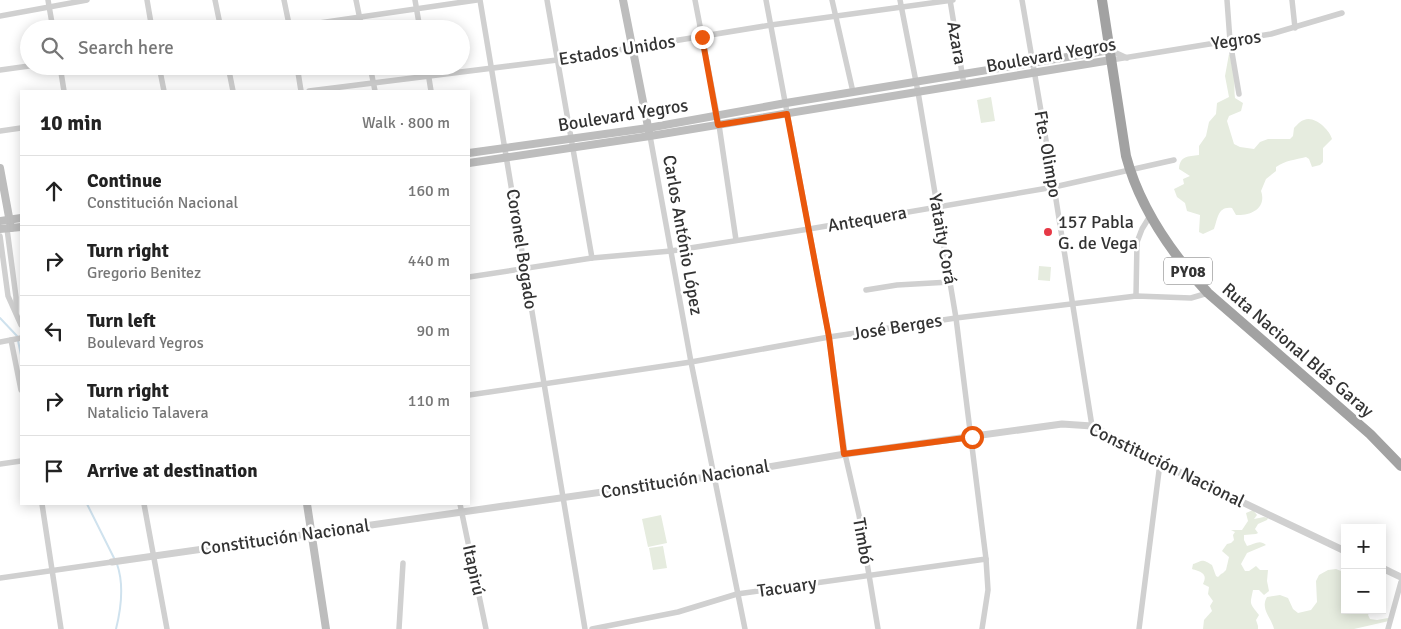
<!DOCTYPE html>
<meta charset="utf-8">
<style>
:root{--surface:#fff;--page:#f2f2f2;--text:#222;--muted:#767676;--line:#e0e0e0}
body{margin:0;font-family:Signika,sans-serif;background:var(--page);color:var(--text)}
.controls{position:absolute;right:15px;bottom:15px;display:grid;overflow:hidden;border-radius:0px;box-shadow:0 2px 12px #0003}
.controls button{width:45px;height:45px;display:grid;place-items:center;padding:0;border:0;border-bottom:1px solid var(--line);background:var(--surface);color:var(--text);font:25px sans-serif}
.stop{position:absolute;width:15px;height:15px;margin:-11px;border:4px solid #ea580c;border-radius:50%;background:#fff}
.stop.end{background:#ea580c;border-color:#fff;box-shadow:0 1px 5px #0008}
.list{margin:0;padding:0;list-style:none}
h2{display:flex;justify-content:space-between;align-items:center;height:65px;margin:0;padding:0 20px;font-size:21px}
h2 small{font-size:16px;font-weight:400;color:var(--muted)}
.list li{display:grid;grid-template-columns:32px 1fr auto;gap:15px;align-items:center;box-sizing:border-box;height:70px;padding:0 20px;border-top:1px solid var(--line)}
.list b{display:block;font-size:19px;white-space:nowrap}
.list p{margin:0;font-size:16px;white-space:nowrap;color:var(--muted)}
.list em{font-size:16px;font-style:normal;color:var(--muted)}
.icon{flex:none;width:28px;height:28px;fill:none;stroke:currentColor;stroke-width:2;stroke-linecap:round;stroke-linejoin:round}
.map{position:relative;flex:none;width:1401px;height:629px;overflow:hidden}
.search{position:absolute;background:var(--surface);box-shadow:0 2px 12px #0003;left:20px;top:20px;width:450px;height:55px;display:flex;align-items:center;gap:12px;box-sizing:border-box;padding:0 18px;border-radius:28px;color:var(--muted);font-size:19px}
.panel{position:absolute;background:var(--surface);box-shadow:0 2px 12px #0003;left:20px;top:90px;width:450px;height:415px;border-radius:0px}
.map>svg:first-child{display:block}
.green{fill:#e6ecdf}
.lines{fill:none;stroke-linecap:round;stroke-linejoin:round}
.stream{stroke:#cfe2ee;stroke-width:2}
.minor{stroke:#d0d0d0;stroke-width:5.5}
.tertiary{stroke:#d0d0d0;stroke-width:7}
.secondary{stroke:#bdbdbd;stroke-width:8}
.trunk{stroke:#a2a2a2;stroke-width:10}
.route{stroke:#ea580c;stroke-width:6}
.poi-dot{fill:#e63946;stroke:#fff;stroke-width:2}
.labels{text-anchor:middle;stroke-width:5;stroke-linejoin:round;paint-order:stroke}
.shield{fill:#fff;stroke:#707070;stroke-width:1}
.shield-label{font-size:16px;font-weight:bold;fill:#333}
.street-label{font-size:18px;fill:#333;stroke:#fff}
.poi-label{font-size:18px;fill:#333;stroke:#fff;text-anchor:start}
</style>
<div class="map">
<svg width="1401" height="629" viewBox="0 0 1401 629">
<rect width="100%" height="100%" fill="#fff"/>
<g class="green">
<path d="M1229,54C1238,65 1233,85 1235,98L1243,103L1241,111L1229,116L1227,121L1234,144L1240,147L1254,149L1260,142L1268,139H1290L1293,136L1294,128C1297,125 1300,121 1304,120C1314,115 1330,130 1332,139L1323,148V162L1320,165L1312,167L1309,159L1306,157C1295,160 1286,160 1276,167V171L1266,179L1261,191C1267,208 1251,216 1236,215L1232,208C1218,206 1218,218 1214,229L1203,234L1199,232L1200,215L1187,211L1185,203L1177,197L1174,189L1184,184L1183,179L1190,176L1179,169C1180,155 1188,157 1199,155V146L1206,136L1209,122L1216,114L1217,103L1229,97L1225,76Z"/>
<polygon points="991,97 995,121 981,123 977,100"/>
<polygon points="1039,266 1051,267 1050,281 1038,280"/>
<path d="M1253,510L1257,515L1254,519L1264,517L1268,518L1267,520L1258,524L1255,529L1258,533L1256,534L1244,535V540L1247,546C1254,544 1260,539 1266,545L1247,553L1241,564L1245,571H1249L1256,566L1260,570H1268L1267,581L1269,591L1264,595L1259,590H1253C1250,605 1249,602 1259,615L1256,620L1258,626V629H1203L1204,620L1212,611L1210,606L1213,601L1208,594L1209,587L1203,584C1209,573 1199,571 1192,569L1193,564C1203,561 1201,558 1212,565L1216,576L1218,577L1221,574L1223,573L1226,570L1229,557L1222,551L1227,544L1231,543L1234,540L1233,535L1235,532L1231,530H1242L1248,521L1246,513Z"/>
<polygon points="661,515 667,543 648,547 642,519"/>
<polygon points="663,546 667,568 653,570 649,548"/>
<path d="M1336,569L1341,571L1345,575V580L1342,581L1345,584V610H1371L1368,615L1370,619L1377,620L1388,618L1389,621L1354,629H1274C1271,617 1260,609 1267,597L1280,595L1288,598L1293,609L1298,613L1311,610L1317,602L1316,581L1319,575L1328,570Z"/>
</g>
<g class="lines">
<g class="stream">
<polyline points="0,318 17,336 21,355"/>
<polyline points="87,504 115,560"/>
<path d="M116,629C121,609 124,584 117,564"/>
</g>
<g class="minor">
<polyline points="48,0 53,29"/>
<polyline points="147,0 152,29"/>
<polyline points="215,0 221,29"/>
<polyline points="284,0 290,29"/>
<polyline points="356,0 362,29"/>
<polyline points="415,0 420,29"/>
<polyline points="480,0 585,629"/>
<polyline points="547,0 592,258"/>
<polyline points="695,0 719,125 736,240"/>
<polyline points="766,0 829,337 845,454 859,515 878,629"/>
<polyline points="832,0 853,92"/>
<polyline points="900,0 918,92 956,318 986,559 988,590 982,629"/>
<polyline points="950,0 964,85"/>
<polyline points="1022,0 1054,187 1092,426"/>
<polyline points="1227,0 1230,41 1239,94"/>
<polyline points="1292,0 1295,28"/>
<polyline points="0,16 87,0"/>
<polyline points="278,29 477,0"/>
<polyline points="1110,50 1127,58"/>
<polyline points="1111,60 1271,34 1342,13"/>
<polyline points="60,66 64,91"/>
<polyline points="159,66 164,91"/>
<polyline points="228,66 233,91"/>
<polyline points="297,66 301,91"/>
<polyline points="370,66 375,91"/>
<polyline points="427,66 431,91"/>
<polyline points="0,70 29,66"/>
<polyline points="309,91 557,60 771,25 953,0"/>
<polyline points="0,131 21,128"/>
<polyline points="650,136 691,362 745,629"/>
<polyline points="7,229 16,297 16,312"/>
<polyline points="0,236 8,296 21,325"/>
<polyline points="469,277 592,258 671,251 809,229 1054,187 1174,160"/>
<polyline points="866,290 897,285 950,282"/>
<polyline points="1136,296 1137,242 1142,229 1150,216"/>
<polyline points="11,340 21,390"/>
<polyline points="0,342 21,338"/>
<polyline points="469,395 691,362 829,337 956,318 1136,296 1191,298 1208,293"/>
<polyline points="0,464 21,461"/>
<polyline points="42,504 61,629"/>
<polyline points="144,504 167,629"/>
<polyline points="460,504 486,629"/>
<polyline points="0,578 112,562"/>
<polyline points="399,629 403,563"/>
<polyline points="592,629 678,612 737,594 986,559"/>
<polyline points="1139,629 1160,463"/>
<polyline points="1388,629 1401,582"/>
</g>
<g class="tertiary">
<polyline points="112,562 714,476 845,454 1062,424 1092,426 1160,463 1345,551"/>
<polyline points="1382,568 1401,577"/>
</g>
<g class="secondary">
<polyline points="623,0 649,132"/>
<polyline points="469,153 648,128 786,103 1110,50"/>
<polyline points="469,163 650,136 1111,60"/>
<polyline points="0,168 11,228"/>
<polyline points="0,221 21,218"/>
<polyline points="0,229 21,227"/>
<polyline points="307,504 326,629"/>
</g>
<path class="trunk" d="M1102,0L1126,156C1140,209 1172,254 1208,293L1370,434L1401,466"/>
</g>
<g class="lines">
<polyline class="route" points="702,37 718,125 787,114 829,337 844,454 972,437"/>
</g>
<circle class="poi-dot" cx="1048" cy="232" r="5"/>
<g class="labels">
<rect class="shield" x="1164" y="257.5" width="48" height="27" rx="4"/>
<g class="shield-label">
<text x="1188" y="277">PY08</text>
</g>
<g class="street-label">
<text transform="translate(1236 40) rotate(-9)" y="6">Yegros</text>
<text transform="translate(957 43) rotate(80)" y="6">Azara</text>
<text transform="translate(617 50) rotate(-9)" y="6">Estados Unidos</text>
<text transform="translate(1051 55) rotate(-10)" y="6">Boulevard Yegros</text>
<text transform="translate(623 115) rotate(-9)" y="6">Boulevard Yegros</text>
<text transform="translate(1048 154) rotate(80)" y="6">Fte. Olimpo</text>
<text transform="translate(867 219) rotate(-10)" y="6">Antequera</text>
<text transform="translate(683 235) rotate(80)" y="6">Carlos António López</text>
<text transform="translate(943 239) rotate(80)" y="6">Yataity Corá</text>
<text transform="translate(522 249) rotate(81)" y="6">Coronel Bogado</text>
<text transform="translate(897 327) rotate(-9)" y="6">José Berges</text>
<text transform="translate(1298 350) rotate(41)" y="6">Ruta Nacional Blás Garay</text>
<text transform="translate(1167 465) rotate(26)" y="6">Constitución Nacional</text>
<text transform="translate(685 479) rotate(-9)" y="6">Constitución Nacional</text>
<text transform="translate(285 537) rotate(-8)" y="6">Constitución Nacional</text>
<text transform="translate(863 541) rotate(80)" y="6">Timbó</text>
<text transform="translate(474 570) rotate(78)" y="6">Itapirú</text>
<text transform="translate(787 587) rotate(-8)" y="6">Tacuary</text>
</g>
<g class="poi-label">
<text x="1058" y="228">157 Pabla<tspan x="1058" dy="21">G. de Vega</tspan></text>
</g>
</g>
</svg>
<div class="controls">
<button>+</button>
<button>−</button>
</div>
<div class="stop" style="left:972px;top:437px"></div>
<div class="stop end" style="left:702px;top:37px"></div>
<div class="search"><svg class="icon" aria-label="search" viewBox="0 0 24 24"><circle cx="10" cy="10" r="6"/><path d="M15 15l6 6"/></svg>Search here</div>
<section class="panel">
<h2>10 min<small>Walk · 800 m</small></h2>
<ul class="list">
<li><svg class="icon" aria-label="ahead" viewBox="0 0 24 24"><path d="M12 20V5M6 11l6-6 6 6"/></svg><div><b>Continue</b><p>Constitución Nacional</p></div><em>160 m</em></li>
<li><svg class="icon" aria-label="right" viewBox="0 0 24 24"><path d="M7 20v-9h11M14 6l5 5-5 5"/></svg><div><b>Turn right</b><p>Gregorio Benitez</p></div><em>440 m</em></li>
<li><svg class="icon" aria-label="left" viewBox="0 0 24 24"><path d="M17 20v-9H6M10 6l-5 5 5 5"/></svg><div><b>Turn left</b><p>Boulevard Yegros</p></div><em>90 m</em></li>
<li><svg class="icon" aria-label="right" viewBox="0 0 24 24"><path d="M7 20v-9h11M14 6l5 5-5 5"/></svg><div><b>Turn right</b><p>Natalicio Talavera</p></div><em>110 m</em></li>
<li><svg class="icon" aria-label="arrive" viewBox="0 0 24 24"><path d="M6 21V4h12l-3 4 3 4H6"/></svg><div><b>Arrive at destination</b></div></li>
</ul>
</section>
</div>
